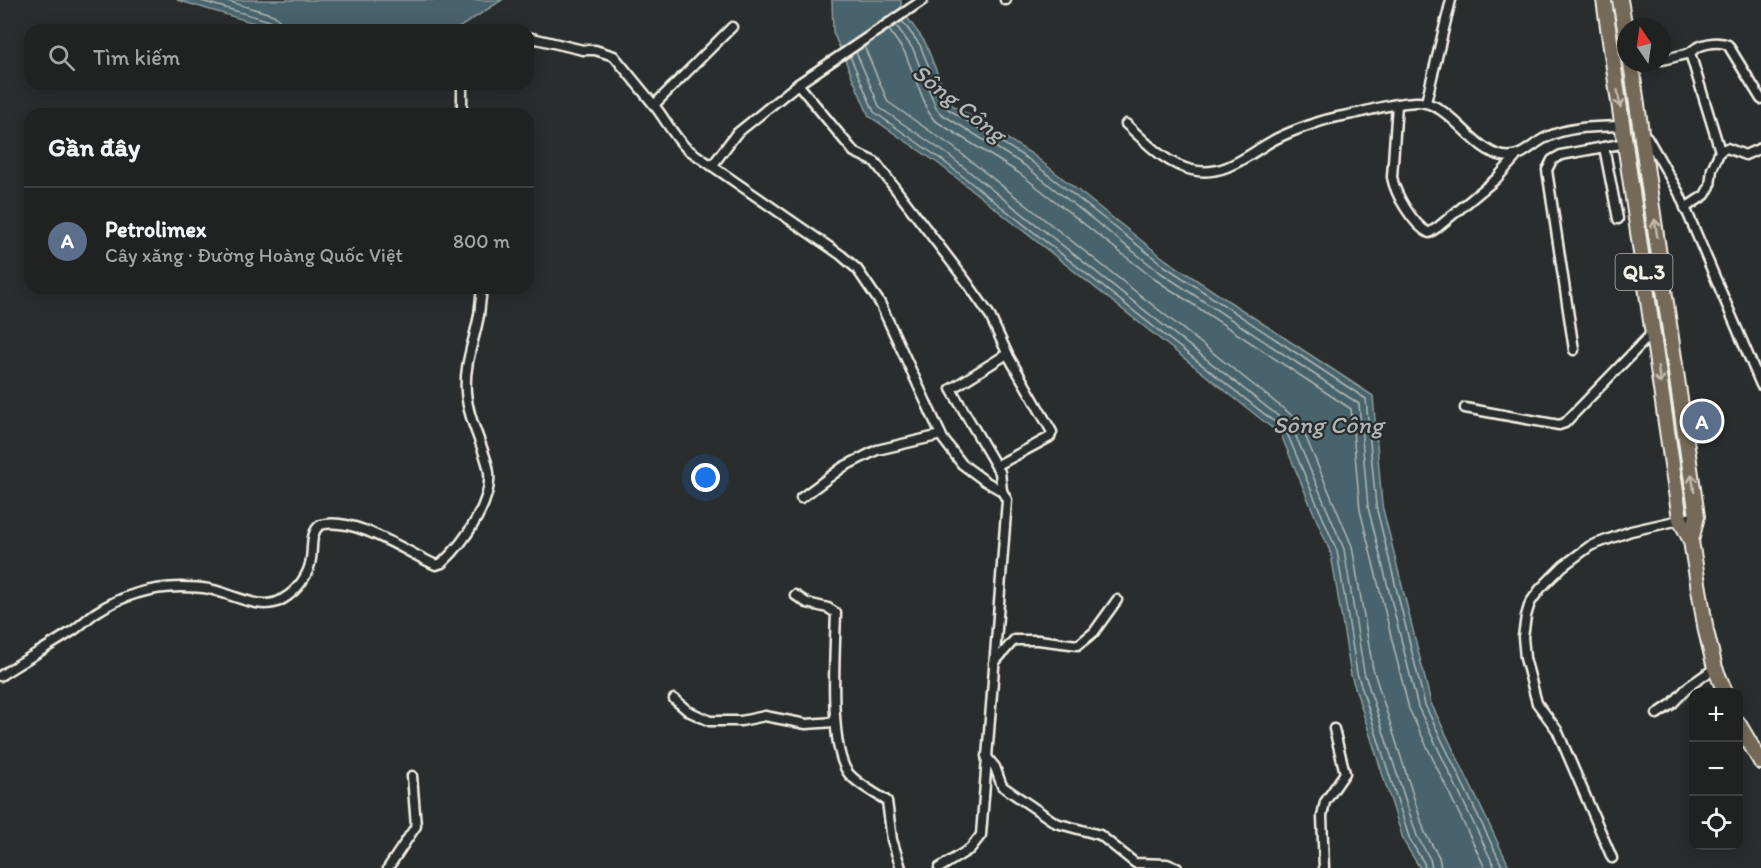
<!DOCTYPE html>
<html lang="vi">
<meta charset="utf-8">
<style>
:root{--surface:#202222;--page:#2d2f2f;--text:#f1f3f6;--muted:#a2a4a5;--line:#3d3f40;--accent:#ff9aa2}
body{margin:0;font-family:Itim,sans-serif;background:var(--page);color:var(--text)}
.controls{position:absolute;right:18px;bottom:18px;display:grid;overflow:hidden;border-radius:12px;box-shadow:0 3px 15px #0003}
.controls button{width:54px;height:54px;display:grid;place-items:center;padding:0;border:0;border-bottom:2px solid var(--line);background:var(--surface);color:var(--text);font:30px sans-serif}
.compass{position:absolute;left:1617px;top:18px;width:54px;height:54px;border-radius:50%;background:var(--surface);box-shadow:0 3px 15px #0003;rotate:347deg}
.you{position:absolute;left:706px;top:478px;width:21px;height:21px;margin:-15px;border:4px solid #fff;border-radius:50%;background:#1a73e8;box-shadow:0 0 0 9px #1a73e833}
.badge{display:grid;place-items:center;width:39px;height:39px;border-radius:50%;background:var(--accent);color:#fff;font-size:20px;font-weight:700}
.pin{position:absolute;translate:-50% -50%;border:3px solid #fff;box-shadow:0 2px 6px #0006}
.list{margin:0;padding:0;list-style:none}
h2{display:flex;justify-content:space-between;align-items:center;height:78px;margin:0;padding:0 24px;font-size:26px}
h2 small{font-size:20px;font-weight:400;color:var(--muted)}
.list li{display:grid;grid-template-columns:39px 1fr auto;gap:18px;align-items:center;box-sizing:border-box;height:108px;padding:0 24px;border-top:2px solid var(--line)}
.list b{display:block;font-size:22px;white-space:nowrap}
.list p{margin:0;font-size:20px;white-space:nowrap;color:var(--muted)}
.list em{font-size:20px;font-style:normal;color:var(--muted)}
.icon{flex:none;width:33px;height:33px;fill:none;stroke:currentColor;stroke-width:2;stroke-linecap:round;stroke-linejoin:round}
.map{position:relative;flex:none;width:1761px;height:868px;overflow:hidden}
.search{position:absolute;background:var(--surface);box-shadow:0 3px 15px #0003;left:24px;top:24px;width:510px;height:66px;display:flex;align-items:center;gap:15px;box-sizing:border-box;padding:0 21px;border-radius:18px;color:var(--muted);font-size:22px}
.panel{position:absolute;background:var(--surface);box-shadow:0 3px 15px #0003;left:24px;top:108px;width:510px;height:186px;border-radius:18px}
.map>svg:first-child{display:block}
.water{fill:#48636c;stroke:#8d9c9e;stroke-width:1.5}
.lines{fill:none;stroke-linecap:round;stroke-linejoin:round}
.shore{stroke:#afb8b6;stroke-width:1.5}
.minor-casing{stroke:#f4f1e8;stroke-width:13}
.trunk-casing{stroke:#f4f1e8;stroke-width:18}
.minor{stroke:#2a2d2e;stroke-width:8}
.trunk{stroke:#746a5a;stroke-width:14}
.oneway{stroke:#c1bbaf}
.labels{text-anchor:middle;stroke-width:4.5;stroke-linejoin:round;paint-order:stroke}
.shield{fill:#2a2d2e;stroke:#b7b6b0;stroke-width:1.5}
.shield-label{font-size:21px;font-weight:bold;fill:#f4f1e8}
.water-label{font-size:24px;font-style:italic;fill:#afb8b6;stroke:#2a2d2e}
</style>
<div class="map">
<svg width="1761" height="868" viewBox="0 0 1761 868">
<rect width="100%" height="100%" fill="#2a2d2e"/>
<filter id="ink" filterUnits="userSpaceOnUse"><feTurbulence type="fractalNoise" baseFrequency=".0167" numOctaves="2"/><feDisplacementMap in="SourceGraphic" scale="12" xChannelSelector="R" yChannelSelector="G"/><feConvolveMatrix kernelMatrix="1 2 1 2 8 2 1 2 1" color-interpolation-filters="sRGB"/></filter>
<g filter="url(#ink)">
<g class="water">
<polygon points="177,0 502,0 457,29 278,30"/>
<polygon points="832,0 901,0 901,9 925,42 949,103 1032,154 1166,260 1373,396 1382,505 1431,703 1510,868 1420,868 1404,842 1351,675 1331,554 1281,435 939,164 869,116 833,32"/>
</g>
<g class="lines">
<g class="shore">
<polyline points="198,0 270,21 274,25 275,30"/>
<polyline points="224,0 274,15 280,21 282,30"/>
<polyline points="902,21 920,45 945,107 1028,159 1163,265 1366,399 1376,506 1425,705 1503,868"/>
<polyline points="896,25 913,49 936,108 940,113 1024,165 1158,271 1359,404 1368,507 1418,707 1495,868"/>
<polyline points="889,30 905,53 928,111 934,120 1019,173 1153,278 1351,409 1360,510 1409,709 1485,868"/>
<polyline points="864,46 888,102 953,147 1299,421 1352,546 1373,669 1425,833 1439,857 1441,868"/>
<polyline points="856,52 880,108 947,154 1292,427 1344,549 1364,672 1417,836 1430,859 1432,868"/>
<polyline points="850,56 874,112 942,160 1286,431 1337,551 1357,673 1410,840 1424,863 1425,868"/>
</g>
<defs>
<g id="minor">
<polyline points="1005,0 1006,0"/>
<path d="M732,27L654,105C665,119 673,135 686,148L841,255L857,269L880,303L943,439L962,464L985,481L1002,491L1007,500L981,835L970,849L939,868"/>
<polyline points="528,37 583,50 595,50 614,56 654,105"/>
<polyline points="1662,60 1690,53"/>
<polyline points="1632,68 1652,63"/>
<polyline points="462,84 462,114"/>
<polyline points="798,84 923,0"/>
<polyline points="1426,102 1451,0"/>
<path d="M1397,104L1392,177C1395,194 1413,225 1429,233L1438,227L1496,179L1515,158"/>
<path d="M1126,124C1146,142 1165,164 1192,170C1222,177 1244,158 1267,144C1281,135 1298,129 1313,124C1327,118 1343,116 1358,113C1377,108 1396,103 1416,102C1449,100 1471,150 1503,156C1520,159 1528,148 1543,139C1567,126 1596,127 1623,126"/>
<polyline points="1642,133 1647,137 1679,193 1761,385"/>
<polyline points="1604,147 1618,219"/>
<polyline points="1720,151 1727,148 1745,155 1761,148"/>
<polyline points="712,166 736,134 798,84 854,152 875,162 966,281 989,314 1009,357 1052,432 1050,437 996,466 1000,472 1002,491"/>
<path d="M1685,208L1705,195L1710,186L1712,169L1720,151L1690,53C1698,44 1717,40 1728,45L1761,99"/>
<polyline points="1574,350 1547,170 1552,160 1561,155 1626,143"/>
<polyline points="1465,408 1559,425 1565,423 1653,332"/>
<polyline points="996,466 951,389 1007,354"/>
<polyline points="801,498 843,467 877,450 941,435"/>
<path d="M795,595L807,603L828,608L836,613C835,649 828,749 849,774C860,786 874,792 887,801L892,840L901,868"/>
<polyline points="994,663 1014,640 1038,640 1078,645 1094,632 1117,600"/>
<path d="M0,676C24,660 50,646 74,630C81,625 88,618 95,613C121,596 151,587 181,587C190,587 200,587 209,589C231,593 262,613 283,599C297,591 309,575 311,559C313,547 310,533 320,525C356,516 404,551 436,565L442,563C464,543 496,498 488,467C482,442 468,419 466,392C464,363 474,343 479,315C480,306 481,297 482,288"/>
<polyline points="674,699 688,711 710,721 741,721 765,716 806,724 835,722"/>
<polyline points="1657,714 1672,704 1689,686 1715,668"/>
<polyline points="986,756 995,767 1002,786 1056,823 1100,835 1135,863 1167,864 1177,868"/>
<polyline points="1612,858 1557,730 1537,703 1525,658 1523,637 1526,616 1530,603 1540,589 1563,566 1590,546 1631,531 1697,516"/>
<polyline points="388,868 416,826 412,776"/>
<polyline points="1324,868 1322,816 1325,802 1345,773 1334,729"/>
</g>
<g id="trunk">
<polyline points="1604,0 1680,519 1691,541 1706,631 1715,668 1725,692"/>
<polyline points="1620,0 1626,34"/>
<polyline points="1631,63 1697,516 1691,541"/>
<polyline points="1738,723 1761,762"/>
</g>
</defs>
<use href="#minor" class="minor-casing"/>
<use href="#trunk" class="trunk-casing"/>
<use href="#minor" class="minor"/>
<use href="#trunk" class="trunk"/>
</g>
<defs><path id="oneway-shaft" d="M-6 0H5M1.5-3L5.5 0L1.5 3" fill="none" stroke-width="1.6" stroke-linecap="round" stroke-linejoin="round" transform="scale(1.5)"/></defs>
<g class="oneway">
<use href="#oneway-shaft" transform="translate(1619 99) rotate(81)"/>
<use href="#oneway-shaft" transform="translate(1656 228) rotate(-98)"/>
<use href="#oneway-shaft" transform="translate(1659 375) rotate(82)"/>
<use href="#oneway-shaft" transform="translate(1693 483) rotate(-98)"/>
</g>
</g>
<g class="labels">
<rect class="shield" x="1615.5" y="254" width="57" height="36" rx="4.5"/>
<g class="shield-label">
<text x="1644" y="279">QL.3</text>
</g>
<g class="water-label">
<text transform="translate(959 103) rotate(38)" y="8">Sông Công</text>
<text x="1328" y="433">Sông Công</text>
</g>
</g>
</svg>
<div class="controls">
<button>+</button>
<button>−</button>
<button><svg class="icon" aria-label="locate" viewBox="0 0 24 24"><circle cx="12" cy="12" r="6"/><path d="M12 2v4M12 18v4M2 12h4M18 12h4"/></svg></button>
</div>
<svg class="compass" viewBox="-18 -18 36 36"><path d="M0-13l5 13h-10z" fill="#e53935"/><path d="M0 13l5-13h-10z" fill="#a2a4a5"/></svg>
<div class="you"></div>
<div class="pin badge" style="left:1702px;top:421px;background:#5c6f8a">A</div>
<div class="search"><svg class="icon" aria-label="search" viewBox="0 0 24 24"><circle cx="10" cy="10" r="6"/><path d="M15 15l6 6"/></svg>Tìm kiếm</div>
<section class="panel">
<h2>Gần đây<small></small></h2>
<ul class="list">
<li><span class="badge" style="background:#5c6f8a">A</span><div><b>Petrolimex</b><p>Cây xăng · Đường Hoàng Quốc Việt</p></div><em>800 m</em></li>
</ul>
</section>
</div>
